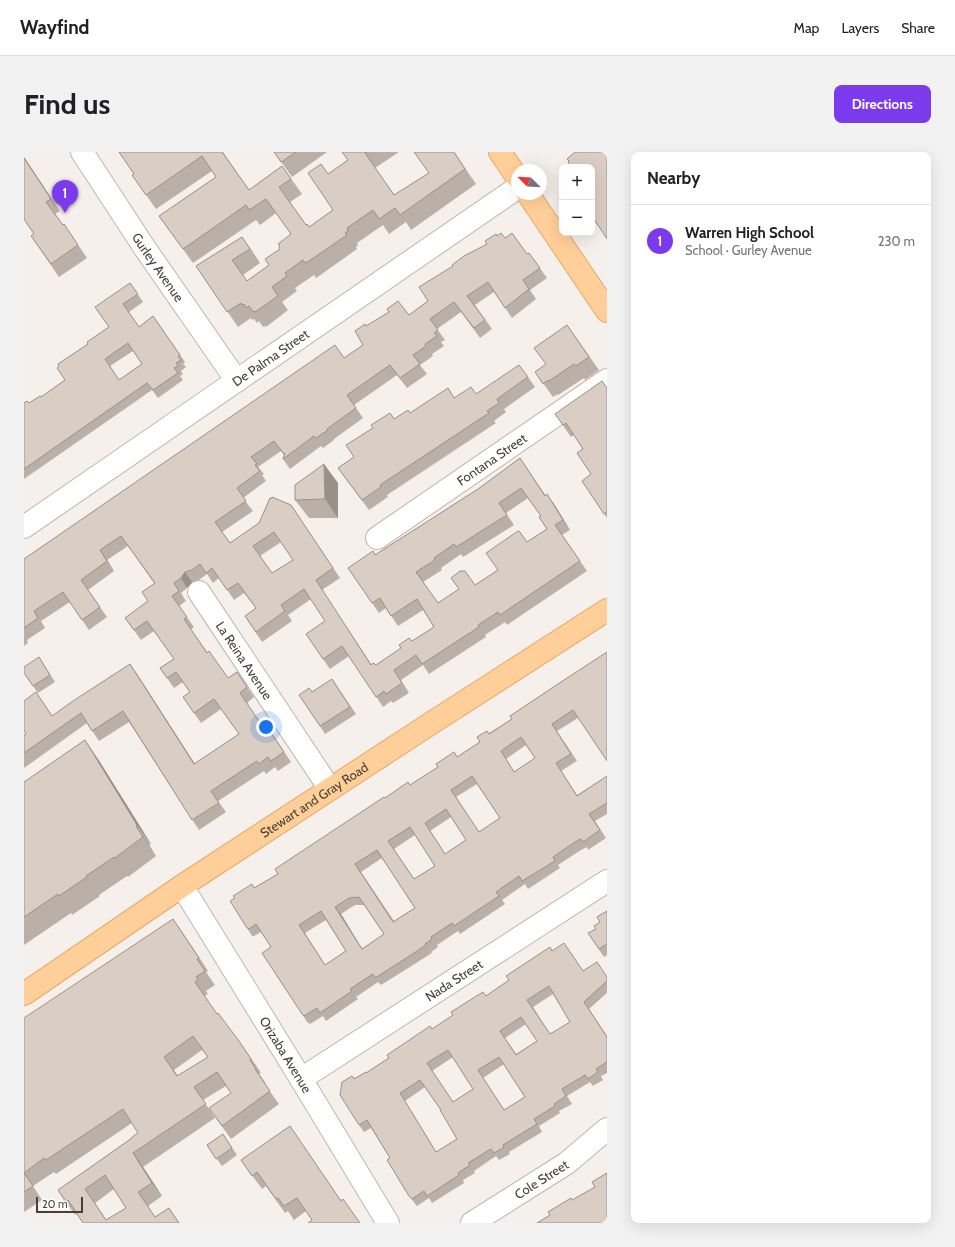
<!DOCTYPE html>
<meta charset="utf-8">
<style>
:root{--surface:#fff;--page:#f2f2f2;--text:#202124;--muted:#757577;--line:#e0e0e0;--accent:#7c3aed}
body{margin:0;font-family:Cabin,sans-serif;background:var(--page);color:var(--text)}
.controls{position:absolute;right:12px;top:12px;display:grid;overflow:hidden;border-radius:8px;box-shadow:0 4px 16px #0002}
.controls button{width:36px;height:36px;display:grid;place-items:center;padding:0;border:0;border-bottom:1px solid var(--line);background:var(--surface);color:var(--text);font:20px sans-serif}
.compass{position:absolute;left:487px;top:12px;width:36px;height:36px;border-radius:50%;background:var(--surface);box-shadow:0 4px 16px #0002;rotate:294deg}
.scale{position:absolute;left:12px;bottom:10px;width:47px;box-sizing:border-box;padding-left:4px;border:2px solid #4a4038;border-top:0;font-size:11px;line-height:14px;white-space:nowrap;color:#4a4038;-webkit-text-stroke:3px #fff;paint-order:stroke}
.you{position:absolute;left:242px;top:575px;width:14px;height:14px;margin:-10px;border:3px solid #fff;border-radius:50%;background:#1a73e8;box-shadow:0 0 0 6px #1a73e833}
.badge{display:grid;place-items:center;width:26px;height:26px;border-radius:50%;background:var(--accent);color:#fff;font-size:13px;font-weight:700}
.pin{position:absolute;translate:-50% -33px;filter:drop-shadow(0 1px 2px #0008)}
.pin::after{content:'';position:absolute;top:21px;width:14px;height:12px;background:inherit;clip-path:polygon(0 0,100% 0,50% 100%)}
.list{margin:0;padding:0;list-style:none}
h2{display:flex;justify-content:space-between;align-items:center;height:52px;margin:0;padding:0 16px;font-size:17px}
h2 small{font-size:13px;font-weight:400;color:var(--muted)}
.list li{display:grid;grid-template-columns:26px 1fr auto;gap:12px;align-items:center;box-sizing:border-box;height:72px;padding:0 16px;border-top:1px solid var(--line)}
.list b{display:block;font-size:15px;white-space:nowrap}
.list p{margin:0;font-size:13px;white-space:nowrap;color:var(--muted)}
.list em{font-size:13px;font-style:normal;color:var(--muted)}
.map{position:relative;flex:none;width:583px;height:1071px;overflow:hidden;border-radius:8px}
header{display:flex;align-items:center;gap:24px;box-sizing:border-box;height:56px;padding:0 20px;background:var(--surface);border-bottom:1px solid var(--line)}
header strong{font-size:19px}
nav{display:flex;gap:22px;margin-inline-start:auto;font-size:14px}
.intro{display:flex;align-items:center;justify-content:space-between;box-sizing:border-box;height:96px;padding:0 24px}
h1{margin:0;font-size:28px}
.button{padding:10px 18px;border-radius:8px;background:var(--accent);color:#fff;font-size:14px;font-weight:700}
main{display:flex;gap:24px;padding:0 24px}
aside{flex:1;background:var(--surface);border-radius:8px;box-shadow:0 4px 16px #0002}
.map>svg:first-child{display:block}
.lines{fill:none;stroke-linecap:round;stroke-linejoin:round}
.minor-casing{stroke:#c1b6ad;stroke-width:24}
.major-casing{stroke:#e6a869;stroke-width:24}
.minor{stroke:#fff;stroke-width:22}
.major{stroke:#ffcf9a;stroke-width:22}
.wall{fill:#bbb0a8;fill-rule:evenodd}
.shaded-wall{fill:#999088}
.building{fill:#dacdc3;stroke:#999088;fill-rule:evenodd}
.labels{text-anchor:middle;stroke-width:3;stroke-linejoin:round;paint-order:stroke}
.street-label{font-size:13px;fill:#4a4038;stroke:#fff}
</style>
<header>
<strong>Wayfind</strong>
<nav><a>Map</a><a>Layers</a><a>Share</a></nav>
</header>
<div class="intro"><h1>Find us</h1><a class="button">Directions</a></div>
<main>
<div class="map">
<svg width="583" height="1071" viewBox="0 0 583 1071">
<rect width="100%" height="100%" fill="#f5f0eb"/>
<g class="lines">
<defs>
<g id="minor">
<path id="s1" d="M58,0L120,95L213,229"/>
<path id="s2" d="M0,375L493,36"/>
<path id="s3" d="M353,386L583,228"/>
<path id="s4" d="M175,440L306,637"/>
<path id="s5" d="M158,734L277,927L364,1071"/>
<path id="s6" d="M277,927L583,729"/>
<path id="s7" d="M448,1071L543,1011L583,977"/>
</g>
<g id="major">
<polyline points="476,0 493,25"/>
<polyline points="504,42 583,159"/>
<path id="s8" d="M0,842L158,734L409,570L583,458"/>
</g>
</defs>
<use href="#minor" class="minor-casing"/>
<use href="#major" class="major-casing"/>
<use href="#minor" class="minor"/>
<use href="#major" class="major"/>
</g>
<g class="wall">
<polygon points="95,0 199,0 225,38 258,14 278,42 266,50 282,73 285,75 309,58 304,22 324,8 318,0 375,0 351,16 370,43 405,21 430,0 452,32 387,78 382,70 365,82 359,73 333,91 334,93 332,95 333,97 295,124 292,126 290,123 271,136 273,139 258,150 264,158 242,175 241,174 239,175 235,169 233,171 230,167 228,168 227,166 214,175 172,114 218,85 236,111 219,123 223,129 245,113 267,82 252,61 236,73 232,68 169,111 135,64 192,25 188,19 132,57 108,23 110,22"/>
<polygon points="250,0 303,0 268,25"/>
<polygon points="0,5 36,59 31,62 39,73 40,72 63,106 35,125 7,84 10,82 0,67"/>
<path d="M473,84L481,86L503,102L505,101L523,126L506,138L512,147L488,166L470,140L451,153L468,177L456,186L437,160L413,177L421,188L417,190L420,194L408,202L409,204L396,213L403,222L383,236L373,223L330,253L339,266L310,287V288L299,296L297,294L266,317L259,307L260,303L257,299L234,315L240,322L238,323L242,329L219,346L229,359L198,380L206,391L267,353L316,426L298,438L347,512L352,513L410,475L399,458L374,474L362,456L355,461L348,451L351,403L454,337L496,306L522,344L530,352L546,378L538,383L563,419L483,473L481,470L461,483L462,485L405,522L399,513L377,528L385,541L369,551L367,549L359,555L325,504L306,517L299,507L301,469L287,447L264,463L268,469L238,490L221,464L232,456L220,441L210,448L195,426L189,431L183,422L175,428L168,430L163,436L157,441L162,449L155,454L170,475L167,477L183,500L204,526L213,520L230,545L223,551L237,572L240,570L267,610L254,619L251,615L242,622L240,619L194,649L202,660L175,678L105,570L75,589L63,571L0,616V583L2,582L19,550L28,564L113,522L171,612L215,582L197,557L177,571L159,545L166,540L159,530L150,536L136,516L150,507L130,479L117,488L101,466L124,449L130,431L104,394L83,408L90,419L64,438L83,465L65,478L46,450L17,469L21,476L3,488L4,491L0,494V407L320,206L339,193L342,174L385,163L404,149L429,114L463,92ZM504,346L517,364L523,377L503,390L474,418L451,433L414,451L399,430L418,418L417,416L437,402L439,405L490,373L482,361ZM257,390L269,408L248,421L236,404Z"/>
<path d="M106,131L119,150L105,160L115,175L129,164L161,210L159,212L162,215L157,219L159,222L156,224L159,228L134,246L128,238L0,327V251H5L17,245L41,228L64,192L85,175ZM109,199L118,212L95,228L86,214Z"/>
<polygon points="543,173 575,218 561,228 560,226 534,243 534,242 529,245 511,220 522,212"/>
<polygon points="504,225 511,235 480,257 482,260 470,269 472,271 363,343 364,345 345,358 314,316 330,305 371,267 431,246 452,242"/>
<polygon points="583,236 583,366 558,329 567,322 559,297 550,283 547,285 531,262"/>
<polygon points="314,331 314,366 285,366 271,348"/>
<polygon points="15,505 31,530 14,541 0,521"/>
<polygon points="308,527 332,562 301,582 296,574 288,540"/>
<path d="M540,528L554,566L533,579L553,609L537,619L553,643L583,624V662L571,669L582,686L564,698L563,695L557,698L534,713L536,716L504,737L501,732L478,748L481,752L436,782L434,779L413,793L414,795L407,800L408,801L389,813L357,833L354,830L332,845L334,847L302,869L299,864L286,872L283,870L278,862L247,795L237,780L230,784H228L223,776L230,736L254,722L361,646L386,633L433,605L456,590L465,581L488,567ZM502,593L511,606L490,620L482,607ZM453,632L476,666L455,680L432,645ZM427,665L442,688L421,702L406,679ZM391,683L411,714L390,727L370,697ZM358,706L391,756L370,769L337,720ZM331,753H340L360,782L338,797L317,762ZM302,768L322,799L301,813L281,781Z"/>
<polygon points="74,607 127,692 125,693 132,704 104,725 103,724 75,743 76,744 48,763 47,761 0,793 0,630"/>
<polygon points="583,759 583,803 580,805 564,781 572,777"/>
<path d="M158,780L184,819L182,820L191,833L182,839L184,842L180,844L193,862L224,902L237,921L235,922L241,930L240,931L255,952L207,987L185,956L207,941L202,934L179,948L191,966L119,1015L138,1044L124,1054L131,1065L145,1056L155,1071H59L53,1062L51,1063L34,1038L108,986L114,981L108,971L32,1022L30,1020L9,1034L18,1048L0,1060V866ZM178,898L184,905L154,924L150,918ZM90,1037L102,1056L82,1068L71,1051Z"/>
<path d="M528,799L559,819L583,824V841L565,857L583,884V921L577,924L579,928L569,934L566,930L543,944L548,952L535,959L536,961L515,974L518,980L485,1000L486,1002L475,1008L472,1004L450,1019L451,1021L439,1028L440,1031L408,1051L405,1046L393,1054L385,1044L366,1006L347,976L340,980L335,973L330,926L342,921L408,877L462,844ZM529,842L546,870L526,882L509,855ZM502,872L513,889L492,902L481,886ZM429,905L449,937L429,950L408,919ZM480,912L501,945L480,958L459,926ZM401,935L417,958L433,987L412,1000L381,949Z"/>
<polygon points="199,982 213,1003 198,1014 183,993"/>
<polygon points="217,1008 318,1048 288,1068 282,1059 270,1068 264,1059 261,1061 242,1034 238,1037"/>
</g>
<g class="shaded-wall">
<polygon points="0,5 36,59 0,6"/>
<polygon points="218,85 228,99 236,111 226,97"/>
<polygon points="300,312 314,331 314,366 301,347"/>
<polygon points="523,342 530,352 546,378 539,368"/>
<polygon points="76,398 83,408 90,419 83,409"/>
<polygon points="161,420 168,430 163,436 157,426"/>
<polygon points="106,512 113,522 177,622 170,612"/>
<polygon points="61,588 74,607 127,692 113,673"/>
<polygon points="112,674 125,693 132,704 119,685"/>
<polygon points="311,755 317,762 343,805 338,797"/>
<polygon points="149,767 158,780 184,819 175,806"/>
<polygon points="215,889 224,902 237,921 227,907"/>
<polygon points="109,1001 119,1015 138,1044 128,1031"/>
</g>
<g class="building">
<polygon points="95,0 198,0 225,38 258,14 267,27 255,35 282,73 283,72 285,75 309,58 284,21 297,12 304,22 324,8 318,0 343,0 341,1 370,43 405,21 390,0 430,0 441,17 376,63 371,56 355,67 349,58 323,76 324,79 321,81 323,83 285,109 281,111 279,108 261,121 263,124 248,135 254,144 231,160 231,159 229,160 225,154 222,156 220,152 218,153 217,151 203,160 172,114 218,85 226,97 208,108 223,129 245,113 241,107 256,97 255,95 256,94 254,92 267,82 242,47 225,58 222,53 159,97 135,64 192,25 178,4 122,43 108,23 110,22"/>
<polygon points="250,0 272,0 257,10"/>
<polygon points="551,0 583,0 583,87 568,64 568,15 548,15 544,10 545,9 543,7"/>
<polygon points="0,6 27,47 22,50 39,73 40,72 54,93 27,112 7,84 10,82 0,67"/>
<path d="M477,81L481,86L488,81L503,102L505,101L516,116L499,128L505,137L481,156L464,130L443,144L461,168L450,176L430,150L406,167L414,178L410,181L413,184L401,192L402,194L389,203L396,212L376,226L366,213L323,243L332,256L303,277L304,278L292,286L290,284L259,307L261,301L260,302L250,289L227,305L233,312L231,313L236,319L213,336L222,349L191,370L206,391L235,371L246,346L247,347L248,345L267,353L309,416L292,428L347,513L349,511L352,513L377,496L375,493L385,486L388,489L410,475L393,447L367,464L356,446L348,451L324,416L349,399L351,403L454,337L496,306L521,344L523,342L539,368L531,373L556,409L476,463L474,460L454,473L455,475L398,512L392,503L370,518L378,531L362,542L360,539L352,545L318,494L299,507L282,482L301,469L280,437L257,453L261,459L232,480L221,464L232,456L214,431L203,438L188,416L182,421L176,412L168,418L161,420L157,426L150,431L155,439L148,444L163,465L160,467L183,501L185,499L204,526L213,520L223,535L216,541L237,572L240,570L260,600L247,609L244,605L235,612L233,609L187,639L195,651L168,668L99,559L68,579L57,561L0,601V583L2,582L0,578V549L12,540L28,564L49,549L106,512L170,612L215,582L190,547L170,561L159,545L166,540L152,520L143,526L136,516L150,507L123,469L110,478L101,466L124,449L118,440L131,431L97,384L76,398L83,409L57,428L76,455L58,468L39,440L10,459L14,466L0,476V407L311,193L320,206L339,193L331,179L341,172L342,174L365,160L363,157L374,149L385,163L404,149L395,135L429,114L428,113L440,104L463,92L461,89L472,82L473,84ZM497,336L517,364L515,365L523,377L503,390L495,379H494L462,401L474,418L451,433L441,419H436L427,426L435,437L414,451L392,420L411,408L410,406L430,392L432,395L483,363L475,351ZM250,380L269,408L248,421L229,394Z"/>
<path d="M106,131L114,142L99,152L115,175L129,164L156,203L154,204L157,208L152,211L154,214L150,216L154,221L129,238L123,231L0,317V251L3,249L5,251L16,244L17,245L41,228L33,216L35,214L34,212L64,192L63,190L85,175L71,155ZM104,191L118,212L95,228L81,207Z"/>
<polygon points="543,173 565,205 552,214 550,212 525,229 524,228 519,232 511,220 522,212 510,196"/>
<polygon points="495,213 504,225 473,247 475,251 463,259 465,261 356,333 357,335 338,348 314,316 330,305 322,293 349,276 347,273 366,261 370,267 384,258 386,261 424,236 430,246 447,235 452,242"/>
<polygon points="578,229 583,236 583,360 580,362 558,329 567,322 553,301 559,297 542,271 539,273 531,262"/>
<polygon points="300,312 301,347 271,348 271,333"/>
<path d="M583,500V609L549,558L528,572L547,602L532,611L553,644L583,624V651L565,662L576,678L559,690L557,687L551,690L529,705L531,709L498,729L495,724L472,740L475,744L430,774L428,771L407,785L408,787L401,792L402,793L384,805L351,826L349,822L326,837L328,839L296,861L293,856L280,864L278,862L238,801L247,795L232,772L225,777L223,776L206,749L211,746L209,744L228,732L230,736L254,722L251,717L360,645L361,646L384,630L386,633L414,615L412,612L430,600L433,605L456,590L453,585L463,579L465,582L488,567L486,564L540,528ZM497,585L511,606L490,620L477,599ZM448,624L476,666L455,680L427,638ZM422,657L442,688L421,702L401,671ZM386,675L411,714L390,727L364,689ZM353,698L391,756L369,770L331,712ZM335,745L360,782L338,797L311,755L325,746ZM297,759L322,799L301,813L275,773Z"/>
<polygon points="15,505 26,523 9,534 0,521 0,515"/>
<polygon points="308,527 326,555 296,574 275,543 285,536 288,540"/>
<polygon points="61,588 113,673 112,674 119,685 91,706 90,705 62,724 63,725 35,744 34,742 0,765 0,630"/>
<polygon points="583,759 583,792 575,797 564,781 572,777 570,774 576,770 573,765"/>
<path d="M149,767L175,806L173,807L181,819L172,825L174,828L171,830L193,862L194,861L215,889L227,907L226,908L232,917H231L246,939L198,974L185,956L207,941L193,920L170,935L182,952L109,1001L128,1031L114,1040L131,1065L145,1056L155,1071H59L44,1048L42,1050L34,1038L108,986V985L114,981L99,957L22,1008L20,1006L0,1021V866ZM169,884L184,905L153,924L140,905ZM81,1023L102,1056L82,1068L61,1037Z"/>
<path d="M540,791L559,819L573,810L583,825V829L560,850L583,885V910L572,917L574,920L564,927L561,923L538,937L542,944L530,952L531,954L510,967L513,972L479,993L480,995L470,1001L467,997L444,1011L446,1013L434,1021L435,1023L403,1044L400,1039L388,1047L385,1044L363,1008L366,1006L343,968L335,973L316,943L318,930L328,924L330,927L342,920V921L365,906L363,903L406,874L408,877L429,863L427,860L459,840L462,844L485,828L482,824L526,795L528,799ZM525,834L546,870L526,882L503,848ZM497,865L513,889L492,903L476,879ZM424,898L449,937L429,950L403,911ZM475,905L501,945L480,958L454,918ZM396,928L417,958H416L433,987L412,1000L376,941Z"/>
<polygon points="266,974 317,1049 319,1047 336,1071 284,1071 288,1068 273,1046 260,1054 254,1046 252,1047 233,1020 228,1024 217,1008"/>
<polygon points="199,982 208,996 192,1007 183,993"/>
<polygon points="0,1021 9,1034 0,1040"/>
<polygon points="583,1021 583,1071 513,1071 526,1063 524,1060 547,1046 548,1048 571,1035 568,1030"/>
</g>
<g class="labels">
<g class="street-label">
<text dy="5" stroke="none"><textPath href="#s1" startOffset="138">Gurley Avenue</textPath></text>
<text dy="5" stroke="none"><textPath href="#s2" startOffset="299">De Palma Street</textPath></text>
<text dy="5" stroke="none"><textPath href="#s3" startOffset="139">Fontana Street</textPath></text>
<text dy="5" stroke="none"><textPath href="#s4" startOffset="82">La Reina Avenue</textPath></text>
<text dy="5" stroke="none"><textPath href="#s8" startOffset="349">Stewart and Gray Road</textPath></text>
<text dy="5" stroke="none"><textPath href="#s6" startOffset="182">Nada Street</textPath></text>
<text dy="5" stroke="none"><textPath href="#s5" startOffset="198">Orizaba Avenue</textPath></text>
<text dy="5" stroke="none"><textPath href="#s7" startOffset="82">Cole Street</textPath></text>
</g>
</g>
</svg>
<div class="controls">
<button>+</button>
<button>−</button>
</div>
<svg class="compass" viewBox="-18 -18 36 36"><path d="M0-13l5 13h-10z" fill="#e53935"/><path d="M0 13l5-13h-10z" fill="#757577"/></svg>
<div class="scale">20 m</div>
<div class="you"></div>
<div class="pin badge" style="left:41px;top:61px">1</div>
</div>
<aside>
<h2>Nearby<small></small></h2>
<ul class="list">
<li><span class="badge">1</span><div><b>Warren High School</b><p>School · Gurley Avenue</p></div><em>230 m</em></li>
</ul>
</aside>
</main>
